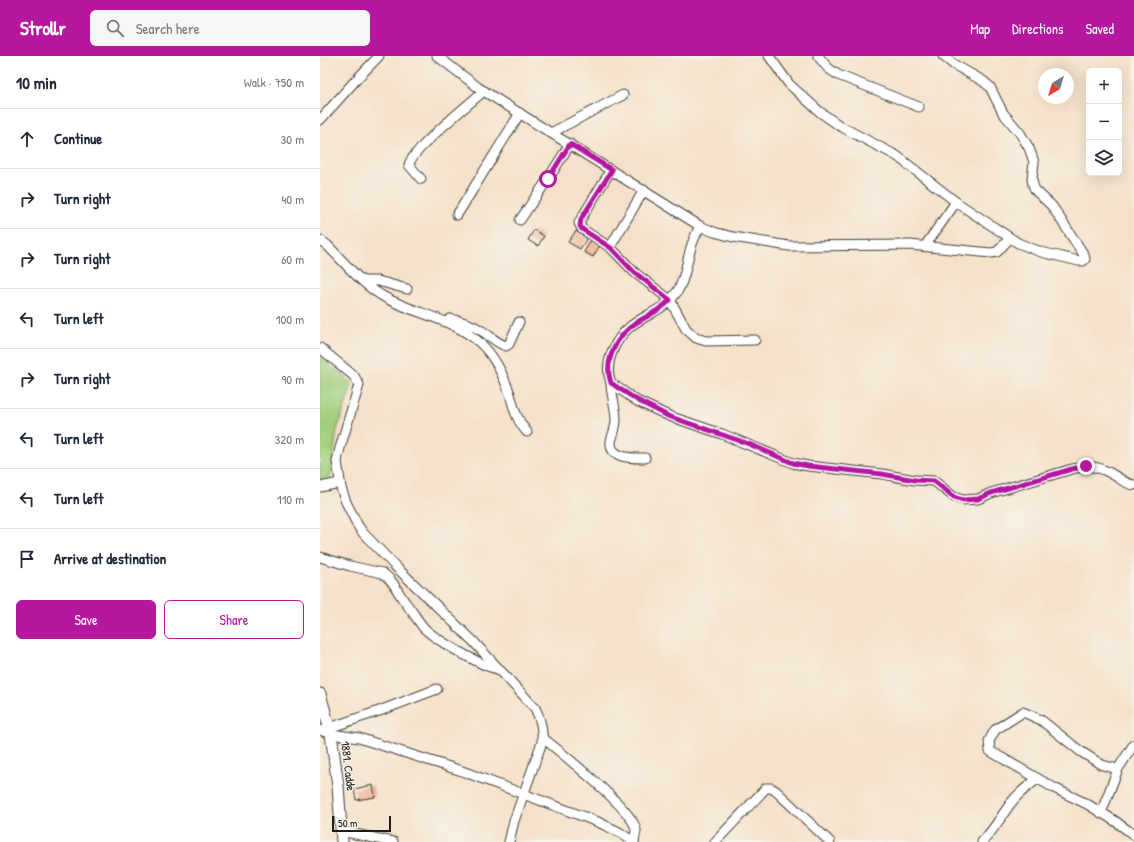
<!DOCTYPE html>
<meta charset="utf-8">
<style>
:root{--surface:#fff;--page:#f6f6f7;--text:#1f2937;--muted:#747a83;--line:#e0e1e3;--accent:#b5179e}
body{margin:0;font-family:"Patrick Hand",sans-serif;background:var(--page);color:var(--text)}
.controls{position:absolute;right:12px;top:12px;display:grid;overflow:hidden;border-radius:6px;box-shadow:0 4px 16px #0002}
.controls button{width:36px;height:36px;display:grid;place-items:center;padding:0;border:0;border-bottom:1px solid var(--line);background:var(--surface);color:var(--text);font:20px sans-serif}
.compass{position:absolute;left:718px;top:12px;width:36px;height:36px;border-radius:50%;background:var(--surface);box-shadow:0 4px 16px #0002;rotate:218deg}
.scale{position:absolute;left:12px;bottom:10px;width:59px;box-sizing:border-box;padding-left:4px;border:2px solid #1c1c1c;border-top:0;font-size:11px;line-height:14px;white-space:nowrap;color:#1c1c1c;-webkit-text-stroke:3px #f7f3e8;paint-order:stroke}
.stop{position:absolute;width:12px;height:12px;margin:-9px;border:3px solid #b5179e;border-radius:50%;background:#fff}
.stop.end{background:#b5179e;border-color:#fff;box-shadow:0 1px 4px #0008}
.list{margin:0;padding:0;list-style:none}
h2{display:flex;justify-content:space-between;align-items:center;height:52px;margin:0;padding:0 16px;font-size:17px}
h2 small{font-size:13px;font-weight:400;color:var(--muted)}
.list li{display:grid;grid-template-columns:26px 1fr auto;gap:12px;align-items:center;box-sizing:border-box;height:60px;padding:0 16px;border-top:1px solid var(--line)}
.list b{display:block;font-size:15px;white-space:nowrap}
.list em{font-size:13px;font-style:normal;color:var(--muted)}
.actions{display:flex;gap:8px;padding:12px 16px}
.actions a{flex:1;padding:9px 0;border:1px solid var(--accent);border-radius:6px;text-align:center;font-size:14px;color:var(--accent)}
.actions .main{background:var(--accent);color:#fff}
.icon{flex:none;width:22px;height:22px;fill:none;stroke:currentColor;stroke-width:2;stroke-linecap:round;stroke-linejoin:round}
.map{position:relative;flex:none;width:814px;height:786px;overflow:hidden}
header{display:flex;align-items:center;gap:24px;box-sizing:border-box;height:56px;padding:0 20px;background:var(--accent);color:#fff}
header strong{font-size:19px}
nav{display:flex;gap:22px;margin-inline-start:auto;font-size:14px}
.search{width:280px;height:36px;background:var(--page);display:flex;align-items:center;gap:10px;box-sizing:border-box;padding:0 14px;border-radius:6px;color:var(--muted);font-size:15px}
main{display:flex}
aside{flex:1;background:var(--surface)}
.map>svg:first-child{display:block}
.green{fill:#a2cf7d;stroke:#5f764c}
.building{fill:#ebb590}
.lines{fill:none;stroke-linecap:round;stroke-linejoin:round}
.minor-casing{stroke:#3d3a36;stroke-width:11}
.tertiary-casing{stroke:#3d3a36;stroke-width:13}
.minor{stroke:#fff;stroke-width:9}
.tertiary{stroke:#fff;stroke-width:11}
.route{stroke:#b5179e;stroke-width:5}
.labels{text-anchor:middle;stroke-width:3;stroke-linejoin:round;paint-order:stroke}
.street-label{font-size:12px;fill:#1c1c1c;stroke:#f7f3e8}
</style>
<header>
<strong>Strollr</strong>
<div class="search"><svg class="icon" aria-label="search" viewBox="0 0 24 24"><circle cx="10" cy="10" r="6"/><path d="M15 15l6 6"/></svg>Search here</div>
<nav><a>Map</a><a>Directions</a><a>Saved</a></nav>
</header>
<main>
<aside>
<h2>10 min<small>Walk · 750 m</small></h2>
<ul class="list">
<li><svg class="icon" aria-label="ahead" viewBox="0 0 24 24"><path d="M12 20V5M6 11l6-6 6 6"/></svg><div><b>Continue</b></div><em>30 m</em></li>
<li><svg class="icon" aria-label="right" viewBox="0 0 24 24"><path d="M7 20v-9h11M14 6l5 5-5 5"/></svg><div><b>Turn right</b></div><em>40 m</em></li>
<li><svg class="icon" aria-label="right" viewBox="0 0 24 24"><path d="M7 20v-9h11M14 6l5 5-5 5"/></svg><div><b>Turn right</b></div><em>60 m</em></li>
<li><svg class="icon" aria-label="left" viewBox="0 0 24 24"><path d="M17 20v-9H6M10 6l-5 5 5 5"/></svg><div><b>Turn left</b></div><em>100 m</em></li>
<li><svg class="icon" aria-label="right" viewBox="0 0 24 24"><path d="M7 20v-9h11M14 6l5 5-5 5"/></svg><div><b>Turn right</b></div><em>90 m</em></li>
<li><svg class="icon" aria-label="left" viewBox="0 0 24 24"><path d="M17 20v-9H6M10 6l-5 5 5 5"/></svg><div><b>Turn left</b></div><em>320 m</em></li>
<li><svg class="icon" aria-label="left" viewBox="0 0 24 24"><path d="M17 20v-9H6M10 6l-5 5 5 5"/></svg><div><b>Turn left</b></div><em>110 m</em></li>
<li><svg class="icon" aria-label="arrive" viewBox="0 0 24 24"><path d="M6 21V4h12l-3 4 3 4H6"/></svg><div><b>Arrive at destination</b></div></li>
</ul>
<div class="actions"><a class="main">Save</a><a>Share</a></div>
</aside>
<div class="map">
<svg width="814" height="786" viewBox="0 0 814 786">
<rect width="100%" height="100%" fill="#f7f3e8"/>
<filter id="ink" filterUnits="userSpaceOnUse"><feTurbulence type="fractalNoise" baseFrequency=".025" numOctaves="2"/><feDisplacementMap in="SourceGraphic" scale="8" xChannelSelector="R" yChannelSelector="G"/><feConvolveMatrix kernelMatrix="1 2 1 2 8 2 1 2 1" color-interpolation-filters="sRGB"/></filter>
<filter id="wash" filterUnits="userSpaceOnUse"><feTurbulence type="fractalNoise" baseFrequency=".012" numOctaves="4" result="noise"/><feDisplacementMap in="SourceGraphic" scale="16" xChannelSelector="R" yChannelSelector="G"/><feGaussianBlur stdDeviation="0.9" result="paint"/><feColorMatrix in="noise" values="0 0 0 0 0 0 0 0 0 0 0 0 0 0 0 0 0 1.4 0 .05"/><feComposite in="paint" operator="in"/></filter>
<g filter="url(#wash)">
<rect width="100%" height="100%" fill="#f5e1c9"/>
<path class="green" d="M0,301L30,325L31,332L17,374L11,418C9,425 7,426 0,427Z"/>
<g id="blocks">
<g class="building">
<polygon points="214,174 224,180 218,190 208,184"/>
<polygon points="256,175 267,182 260,193 248,186"/>
<polygon points="271,184 280,189 273,201 264,196"/>
<polygon points="53,729 55,741 36,744 34,733"/>
</g>
</g>
</g>
<g filter="url(#ink)">
<use href="#blocks" fill-opacity="0" stroke="#3d3a36" stroke-width="1"/>
<g class="lines">
<defs>
<g id="minor">
<polyline points="117,0 159,32 380,170 394,176 413,181 469,190 590,189 671,197 677,196 690,182"/>
<polyline points="449,0 469,28 500,56 520,70 577,100 636,146 698,187 721,196 759,205 763,205 765,203 764,199 732,150 715,134 713,129 712,123 714,106 709,92 700,77 683,57 670,31 663,25 633,8 623,0"/>
<polyline points="498,0 508,12 518,19 599,51"/>
<polyline points="0,64 34,26 59,0"/>
<polyline points="231,77 303,39"/>
<polyline points="291,114 261,163 259,167 262,173 291,192 314,216 350,244 366,273 376,282 386,285 435,284"/>
<path d="M101,123L89,109C90,96 151,46 164,35"/>
<polyline points="137,159 200,57"/>
<polyline points="200,164 228,123 250,88"/>
<path d="M380,170C376,178 372,186 370,195C366,209 365,224 357,236C343,255 328,257 311,270C295,283 283,307 291,327L317,345L349,360L402,378L473,407L488,410L562,418L595,424L614,425L634,441L643,444L658,443L671,437L752,413C771,408 781,411 797,421C803,425 807,428 814,429"/>
<path d="M0,184L7,189C25,207 43,230 66,242C96,258 133,263 159,286C175,300 183,319 190,338C194,353 197,365 207,376"/>
<polyline points="605,190 636,146"/>
<polyline points="290,191 324,134"/>
<polyline points="43,225 58,225 87,233"/>
<path d="M130,263C140,265 153,269 162,275C171,280 176,287 186,290L189,288L199,266"/>
<path d="M0,292L34,320L39,329L20,392L17,405L21,432L26,446L38,470L44,478L75,510L152,584L215,652C221,664 223,673 222,686L194,765L189,786"/>
<path d="M291,327C291,339 296,351 296,364C296,371 293,378 291,385C289,403 313,402 325,402"/>
<polyline points="0,431 20,427"/>
<path d="M0,501L30,510L62,517C74,524 77,536 85,546C91,554 97,563 103,571C114,583 161,610 178,613"/>
<polyline points="9,672 62,654 117,633"/>
<polyline points="0,674 11,678 39,682 142,715 278,766 299,776 314,786"/>
<path d="M223,682C240,696 314,754 316,774C316,778 314,782 314,786"/>
<polyline points="798,713 782,709 760,695 721,664 703,656 675,674 669,685 670,695 734,732 767,748 795,765 814,779"/>
<polyline points="781,757 798,713 814,688"/>
<polyline points="21,775 73,786"/>
<polyline points="395,786 446,732 451,732 456,735 510,786"/>
<path d="M662,786C676,772 684,754 696,741C703,734 710,728 718,723"/>
</g>
<polyline id="tertiary" points="0,638 11,678 18,730 22,786"/>
</defs>
<use href="#minor" class="minor-casing"/>
<use href="#tertiary" class="tertiary-casing"/>
<use href="#minor" class="minor"/>
<use href="#tertiary" class="tertiary"/>
</g>
</g>
<g class="lines" filter="url(#ink)">
<path class="route" d="M228,123L250,88L292,114L261,163L260,170L262,173L291,192L314,216L350,244C340,255 328,259 316,267C297,279 283,305 291,327L317,344L348,360L429,388L473,407L488,410L562,418L595,424L614,425L634,441L643,444L658,443L671,437L752,413L766,410"/>
</g>
<g class="labels">
<g class="street-label">
<text transform="translate(28 710) rotate(83)" y="4">1881. Cadde</text>
</g>
</g>
</svg>
<div class="controls">
<button>+</button>
<button>−</button>
<button><svg class="icon" aria-label="layers" viewBox="0 0 24 24"><path d="M12 4l9 5-9 5-9-5zM3 14l9 5 9-5"/></svg></button>
</div>
<svg class="compass" viewBox="-18 -18 36 36"><path d="M0-13l5 13h-10z" fill="#e53935"/><path d="M0 13l5-13h-10z" fill="#747a83"/></svg>
<div class="scale">50 m</div>
<div class="stop" style="left:228px;top:123px"></div>
<div class="stop end" style="left:766px;top:410px"></div>
</div>
</main>
